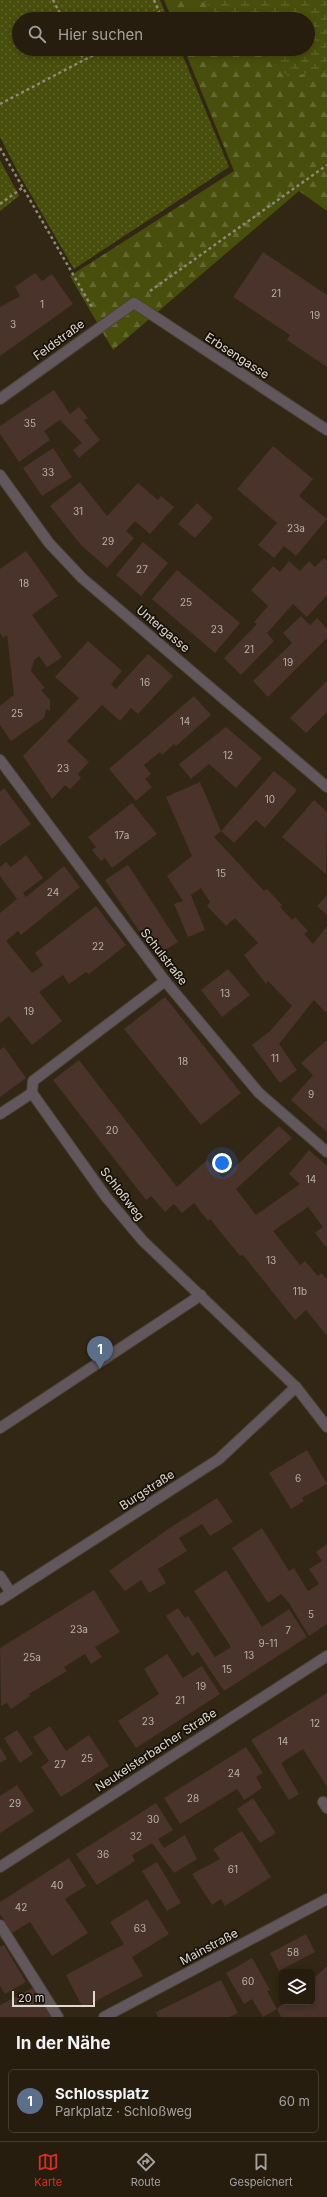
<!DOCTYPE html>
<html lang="de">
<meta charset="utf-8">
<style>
:root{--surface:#261d0f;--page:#2e2618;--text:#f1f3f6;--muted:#a4a29e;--line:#423b2f;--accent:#d93025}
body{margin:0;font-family:Inter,sans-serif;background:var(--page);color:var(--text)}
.controls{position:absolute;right:12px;bottom:12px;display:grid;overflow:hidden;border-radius:6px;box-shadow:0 2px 6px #0003}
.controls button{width:36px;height:36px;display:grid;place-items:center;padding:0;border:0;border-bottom:1px solid var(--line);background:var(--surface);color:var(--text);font:20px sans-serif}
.scale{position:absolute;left:12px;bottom:10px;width:83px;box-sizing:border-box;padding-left:4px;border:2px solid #e0d9cd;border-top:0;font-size:11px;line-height:14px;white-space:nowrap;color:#e0d9cd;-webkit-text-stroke:3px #161109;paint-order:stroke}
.you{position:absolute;left:222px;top:1163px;width:14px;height:14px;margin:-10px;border:3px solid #fff;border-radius:50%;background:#1a73e8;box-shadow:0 0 0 6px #1a73e833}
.badge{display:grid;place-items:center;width:26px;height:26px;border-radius:50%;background:var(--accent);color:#fff;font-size:13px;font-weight:700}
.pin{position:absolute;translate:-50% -33px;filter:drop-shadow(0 1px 2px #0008)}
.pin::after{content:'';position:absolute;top:21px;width:14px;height:12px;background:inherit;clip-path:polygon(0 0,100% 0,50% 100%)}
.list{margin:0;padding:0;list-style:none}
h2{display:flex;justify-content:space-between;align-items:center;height:52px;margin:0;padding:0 16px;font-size:17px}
h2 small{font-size:13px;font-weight:400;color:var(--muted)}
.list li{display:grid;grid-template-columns:26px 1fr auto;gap:12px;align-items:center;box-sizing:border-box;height:64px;margin:0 8px 8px;padding:0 8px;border:1px solid var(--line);border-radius:6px}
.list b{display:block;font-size:15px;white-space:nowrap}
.list p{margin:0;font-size:13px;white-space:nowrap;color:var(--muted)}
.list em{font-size:13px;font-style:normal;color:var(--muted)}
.icon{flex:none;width:22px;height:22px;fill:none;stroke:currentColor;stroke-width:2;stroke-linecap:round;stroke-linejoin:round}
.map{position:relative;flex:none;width:327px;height:2017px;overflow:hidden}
.search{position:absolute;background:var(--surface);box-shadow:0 2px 6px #0003;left:12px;right:12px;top:12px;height:44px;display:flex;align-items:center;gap:10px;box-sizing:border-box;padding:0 14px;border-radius:22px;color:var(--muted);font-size:15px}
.sheet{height:124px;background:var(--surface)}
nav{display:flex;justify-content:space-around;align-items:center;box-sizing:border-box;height:56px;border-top:1px solid var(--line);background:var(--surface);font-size:11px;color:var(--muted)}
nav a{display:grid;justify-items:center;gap:2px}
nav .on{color:var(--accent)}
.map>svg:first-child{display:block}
.forest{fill:url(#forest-firs)}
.wetland{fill:url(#wetland-marsh)}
.park{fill:url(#park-dots)}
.building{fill:#49332b}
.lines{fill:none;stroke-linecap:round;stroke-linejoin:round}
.service-casing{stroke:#4e4332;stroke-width:12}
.minor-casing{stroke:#4e4332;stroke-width:12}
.tertiary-casing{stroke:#4e4332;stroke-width:12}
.path{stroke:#908778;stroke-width:2.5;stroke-dasharray:3 3;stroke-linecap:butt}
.service{stroke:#62575c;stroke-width:10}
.minor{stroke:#62575c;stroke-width:10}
.tertiary{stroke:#62575c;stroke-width:10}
.labels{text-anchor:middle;stroke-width:3.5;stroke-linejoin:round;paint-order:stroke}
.number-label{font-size:10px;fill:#bab0a4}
.street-label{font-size:12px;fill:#e0d9cd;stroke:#161109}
</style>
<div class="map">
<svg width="327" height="2017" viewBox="0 0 327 2017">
<defs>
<pattern id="forest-firs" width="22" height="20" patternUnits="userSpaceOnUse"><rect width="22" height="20" fill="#484f0c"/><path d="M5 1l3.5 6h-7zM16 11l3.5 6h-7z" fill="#62682e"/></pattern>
<pattern id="wetland-marsh" width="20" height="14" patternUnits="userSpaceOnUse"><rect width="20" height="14" fill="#484f0c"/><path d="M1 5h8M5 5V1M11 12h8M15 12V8" fill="none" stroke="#62682e"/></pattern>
<pattern id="park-dots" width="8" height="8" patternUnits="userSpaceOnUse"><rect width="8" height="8" fill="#484f0c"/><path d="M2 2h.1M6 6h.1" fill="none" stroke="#62682e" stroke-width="1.8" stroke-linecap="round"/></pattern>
</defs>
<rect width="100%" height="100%" fill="#322714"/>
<g class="forest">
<polygon points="164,0 201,0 223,19 172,19"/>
<polygon points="184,49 258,49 288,75 327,72 327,211 299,191 113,350 70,276 234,171"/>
</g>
<polygon class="wetland" points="201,0 327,0 327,72 288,76 258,49 308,49 308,19 223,19"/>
<g class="park">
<polygon points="0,0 160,0 168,19 19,19 19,49 180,49 229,167 74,269 19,174 0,137"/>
<polygon points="0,160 19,196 0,211"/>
</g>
<g class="building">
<polygon points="263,252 327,295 327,367 287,340 290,335 233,297"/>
<polygon points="35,273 42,281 52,274 73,304 0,356 0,307 20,296 15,287"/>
<polygon points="54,390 70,414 79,407 88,418 84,420 100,440 79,458 73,450 82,443 60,420 44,431 50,440 19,462 0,434 0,426"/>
<polygon points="273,446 313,479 299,496 327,519 296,556 284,546 274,558 258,545 277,523 237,489"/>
<polygon points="53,448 72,477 42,496 23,468"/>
<polygon points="80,482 107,516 138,483 158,500 161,496 174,507 150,534 135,521 126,531 134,538 107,568 81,545 50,506"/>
<polygon points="197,503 213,518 195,538 178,524"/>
<polygon points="143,542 168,563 141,596 116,575"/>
<polygon points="26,551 58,596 32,615 62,657 47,667 39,656 34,660 31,671 45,688 41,690 50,700 50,711 46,709 44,718 11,741 0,725 0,706 14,695 7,635 3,638 0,633 0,569"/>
<polygon points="324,558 327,561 327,595 307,617 293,604 267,633 274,641 241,675 224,658 257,624 254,622 268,606 251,590 273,566 280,572 289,561 300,571 309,561 315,567"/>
<polygon points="177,570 240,623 215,653 152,599"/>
<polygon points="301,616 310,625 317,618 327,629 327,638 268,697 253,681 292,643 283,633"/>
<polygon points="88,641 122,671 111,684 116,689 148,654 173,676 138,714 131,708 120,721 102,705 67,741 89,762 78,774 81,778 70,789 65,785 52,799 23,756 79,698 55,677"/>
<polygon points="327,681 327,712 306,733 290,718"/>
<polygon points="194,696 211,715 176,746 174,744 162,755 160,752 144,765 151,774 145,779 152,787 136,801 109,769"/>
<polygon points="226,727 262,758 236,788 209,764 191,779 179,764"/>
<polygon points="274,771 297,790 265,828 256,820 234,843 221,831"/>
<polygon points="200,782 221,831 214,837 264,891 267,889 282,905 280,907 292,920 295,917 308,931 304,934 313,944 327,926 327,1010 325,1012 314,1000 279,1044 297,1070 280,1083 252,1045 270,1031 292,1006 268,981 266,984 244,955 258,943 235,918 226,926 207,906 210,902 201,888 191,895 205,930 188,937 174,904 183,901 167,876 192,856 166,797"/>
<polygon points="4,788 31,824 0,846 0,792"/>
<polygon points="314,800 327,812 326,874 282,837"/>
<polygon points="132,803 157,834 112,868 105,858 101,861 92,850 96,847 88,837"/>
<polygon points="26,855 43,878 23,893 26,897 64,866 80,887 21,935 18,931 6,941 32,973 43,965 35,953 96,906 126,945 89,974 86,972 69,984 63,975 39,992 62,1021 32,1045 9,1016 0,1023 0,913 17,899 0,876 0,867 6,862 11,867"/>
<polygon points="128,865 178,942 156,956 105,880"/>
<polygon points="327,895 327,915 317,906"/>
<polygon points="228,969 250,995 222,1017 201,990"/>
<polygon points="165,997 241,1093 201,1125 124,1029"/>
<polygon points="327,1040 327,1132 291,1100 313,1075 301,1063"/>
<polygon points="4,1047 26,1078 0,1097 0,1050"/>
<polygon points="79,1060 177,1187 207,1160 223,1178 279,1126 292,1138 236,1189 256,1215 300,1184 289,1174 309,1150 327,1166 327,1245 326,1247 315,1233 323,1227 308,1207 273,1231 300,1265 305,1261 318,1276 321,1273 327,1279 327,1336 306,1310 295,1320 243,1255 240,1256 210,1219 208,1221 194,1203 182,1213 174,1204 165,1212 151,1196 146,1200 53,1080"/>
<polygon points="307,1450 327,1484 302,1498 304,1501 291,1509 269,1473"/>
<polygon points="217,1498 233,1522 210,1536 202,1524 179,1538 187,1551 158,1569 166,1583 149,1593 141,1580 125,1591 109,1571 171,1527"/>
<polygon points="262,1528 289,1571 294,1568 308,1591 319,1584 309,1569 322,1561 316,1552 327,1544 327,1624 309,1636 289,1603 281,1594 268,1603 232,1548"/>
<polygon points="226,1570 262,1627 289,1609 307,1637 224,1691 198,1652 192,1656 166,1616 178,1608 185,1618 188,1616 215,1657 231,1647 194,1591"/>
<polygon points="94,1590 120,1632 95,1647 102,1657 91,1664 85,1654 64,1667 67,1671 29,1694 30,1696 11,1709 7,1703 1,1706 0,1648"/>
<polygon points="167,1654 183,1678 202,1666 220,1694 136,1748 118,1721 159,1694 144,1669"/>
<polygon points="327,1693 327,1787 303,1749 281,1763 299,1794 289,1800 251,1740"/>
<polygon points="50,1726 66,1751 89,1735 109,1766 61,1797 41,1767 49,1761 33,1737"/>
<polygon points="17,1730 33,1754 20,1763 4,1738"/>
<polygon points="0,1747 7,1759 0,1763"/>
<polygon points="246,1747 263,1773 256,1777 262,1788 244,1800 237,1789 180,1824 164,1798"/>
<polygon points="17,1785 34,1811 0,1833 0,1796"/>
<polygon points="253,1798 276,1833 260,1843 237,1809"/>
<polygon points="156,1803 173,1830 158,1839 164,1848 185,1835 197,1859 174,1873 152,1843 132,1855 135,1861 97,1885 76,1854"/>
<polygon points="242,1831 271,1877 225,1906 221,1899 212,1905 192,1874 220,1859 213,1849"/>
<polygon points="69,1858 86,1886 65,1899 88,1933 52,1956 30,1922 12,1933 0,1914 0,1902"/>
<polygon points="157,1862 181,1903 167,1911 142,1871"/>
<polygon points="147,1899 169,1934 132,1957 143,1976 83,2008 66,1975 124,1944 110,1922"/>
<polygon points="306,1934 315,1952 279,1971 270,1953"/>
<polygon points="4,1945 26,1982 5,1994 0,1986 0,1947"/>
<polygon points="252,1958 270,1990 267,1991 277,2009 263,2017 252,1999 244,2004 226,1973"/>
<polygon points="327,1966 327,2017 281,2017 277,2009 285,2002 286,2004 288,2002 312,2002 312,1980"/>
<polygon points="221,1980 238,2013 230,2017 158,2017 156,2012"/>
<polygon points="33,1988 52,2017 0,2017 0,2005"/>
</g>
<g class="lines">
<defs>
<g id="service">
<polyline points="0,1114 32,1093"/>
<polyline points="0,1428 201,1295"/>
<polyline points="0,1576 11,1593"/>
<polyline points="323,1802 327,1808"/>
<polyline points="0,1925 58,2017"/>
</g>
<g id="minor">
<polyline points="0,399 134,303 327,430"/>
<polyline points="0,475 49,543 82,578 327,787"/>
<polyline points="0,760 165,981 259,1093 327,1152"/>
<polyline points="165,981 33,1081 32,1093 106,1197 143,1241 296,1387 327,1427"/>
<polyline points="0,1600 219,1459 296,1387"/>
<polyline points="0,1867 327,1656"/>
</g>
<polyline id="tertiary" points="104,2017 327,1899"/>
</defs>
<use href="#service" class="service-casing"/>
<use href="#minor" class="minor-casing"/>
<use href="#tertiary" class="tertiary-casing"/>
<g class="path">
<polyline points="53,0 63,19"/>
<polyline points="154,0 162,19"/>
<polyline points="78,49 84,60"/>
<polyline points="0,104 105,49"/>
<polyline points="0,148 93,309"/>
<polyline points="0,204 22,188"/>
<polyline points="150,291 327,165"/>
</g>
<use href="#service" class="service"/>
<use href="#minor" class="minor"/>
<use href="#tertiary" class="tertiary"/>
</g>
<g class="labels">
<g class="number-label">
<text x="276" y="297">21</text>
<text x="42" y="308">1</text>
<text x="315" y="319">19</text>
<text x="13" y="328">3</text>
<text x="30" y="427">35</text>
<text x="48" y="476">33</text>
<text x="78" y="515">31</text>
<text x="296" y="532">23a</text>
<text x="108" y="545">29</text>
<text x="142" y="573">27</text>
<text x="24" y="587">18</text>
<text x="186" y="606">25</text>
<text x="217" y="633">23</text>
<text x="249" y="653">21</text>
<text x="288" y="666">19</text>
<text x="145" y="686">16</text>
<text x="17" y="717">25</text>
<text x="185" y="725">14</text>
<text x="228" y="759">12</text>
<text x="63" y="772">23</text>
<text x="270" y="803">10</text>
<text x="122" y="839">17a</text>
<text x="221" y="877">15</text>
<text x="53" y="896">24</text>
<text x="98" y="950">22</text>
<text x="225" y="997">13</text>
<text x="29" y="1015">19</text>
<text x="275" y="1062">11</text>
<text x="183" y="1065">18</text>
<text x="311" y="1098">9</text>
<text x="112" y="1134">20</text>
<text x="311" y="1183">14</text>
<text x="271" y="1264">13</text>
<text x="300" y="1295">11b</text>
<text x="298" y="1482">6</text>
<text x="311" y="1618">5</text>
<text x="79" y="1633">23a</text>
<text x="288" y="1634">7</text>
<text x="268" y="1647">9-11</text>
<text x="249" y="1659">13</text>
<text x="32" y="1661">25a</text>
<text x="227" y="1673">15</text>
<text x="201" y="1690">19</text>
<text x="180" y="1704">21</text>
<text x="148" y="1725">23</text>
<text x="315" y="1727">12</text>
<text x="283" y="1745">14</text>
<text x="87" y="1762">25</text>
<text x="60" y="1768">27</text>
<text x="234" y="1777">24</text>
<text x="193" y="1802">28</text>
<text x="15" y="1807">29</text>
<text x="153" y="1823">30</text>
<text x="136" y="1840">32</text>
<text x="103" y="1858">36</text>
<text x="233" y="1873">61</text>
<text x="57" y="1889">40</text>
<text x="21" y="1911">42</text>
<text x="140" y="1932">63</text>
<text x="293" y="1956">58</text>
<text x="248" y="1985">60</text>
</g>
<g class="street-label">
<text transform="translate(59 340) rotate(-36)" y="4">Feldstraße</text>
<text transform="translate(237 356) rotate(33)" y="4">Erbsengasse</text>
<text transform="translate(163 629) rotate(40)" y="4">Untergasse</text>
<text transform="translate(164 957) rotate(52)" y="4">Schulstraße</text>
<text transform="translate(122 1194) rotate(52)" y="4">Schloßweg</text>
<text transform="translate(147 1490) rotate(-33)" y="4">Burgstraße</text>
<text transform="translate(156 1750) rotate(-33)" y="4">Neukelsterbacher Straße</text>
<text transform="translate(209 1947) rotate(-28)" y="4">Mainstraße</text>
</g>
</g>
</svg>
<div class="controls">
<button><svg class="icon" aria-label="layers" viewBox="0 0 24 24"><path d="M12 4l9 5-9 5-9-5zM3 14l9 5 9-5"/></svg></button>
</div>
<div class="scale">20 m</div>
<div class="you"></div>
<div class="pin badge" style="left:100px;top:1369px;background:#5c6f8a">1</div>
<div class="search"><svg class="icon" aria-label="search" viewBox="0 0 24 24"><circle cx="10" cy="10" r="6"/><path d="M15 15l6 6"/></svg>Hier suchen</div>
</div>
<section class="sheet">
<h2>In der Nähe<small></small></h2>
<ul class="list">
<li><span class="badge" style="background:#5c6f8a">1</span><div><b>Schlossplatz</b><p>Parkplatz · Schloßweg</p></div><em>60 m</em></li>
</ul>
</section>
<nav>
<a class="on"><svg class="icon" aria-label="map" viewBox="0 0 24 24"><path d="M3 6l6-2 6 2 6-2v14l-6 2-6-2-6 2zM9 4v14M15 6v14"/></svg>Karte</a>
<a><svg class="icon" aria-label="directions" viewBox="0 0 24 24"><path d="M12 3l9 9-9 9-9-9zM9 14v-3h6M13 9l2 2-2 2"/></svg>Route</a>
<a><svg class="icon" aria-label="saved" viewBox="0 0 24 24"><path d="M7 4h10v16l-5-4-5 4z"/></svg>Gespeichert</a>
</nav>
